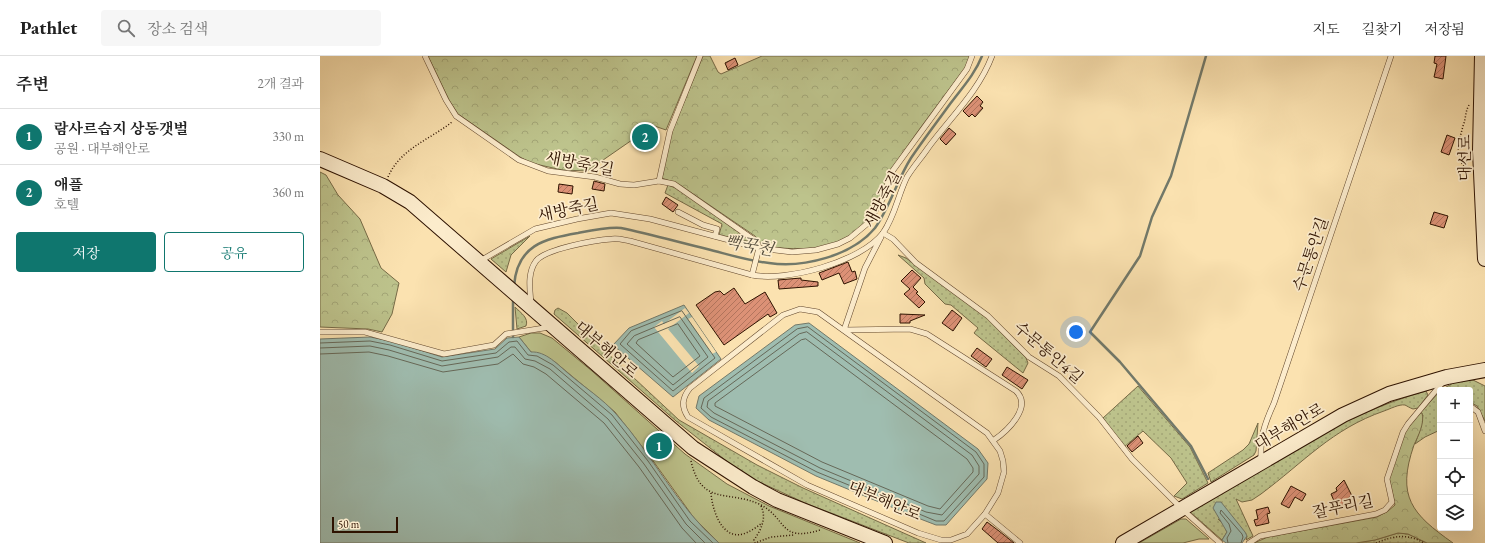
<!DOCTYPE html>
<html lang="ko">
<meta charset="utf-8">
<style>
:root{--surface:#fff;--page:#f6f6f6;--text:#222;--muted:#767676;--line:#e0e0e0;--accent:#0f766e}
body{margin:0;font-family:"EB Garamond","Noto Serif KR",serif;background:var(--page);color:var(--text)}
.controls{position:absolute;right:12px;bottom:12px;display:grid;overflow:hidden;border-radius:4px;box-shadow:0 4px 16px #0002}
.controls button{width:36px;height:36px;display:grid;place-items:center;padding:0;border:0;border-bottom:1px solid var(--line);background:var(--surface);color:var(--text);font:20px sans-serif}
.scale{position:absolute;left:12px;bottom:10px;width:66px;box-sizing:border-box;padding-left:4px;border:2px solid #2e1200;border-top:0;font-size:11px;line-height:14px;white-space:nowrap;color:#2e1200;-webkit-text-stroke:3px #fceccc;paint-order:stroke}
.you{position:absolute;left:756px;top:276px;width:14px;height:14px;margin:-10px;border:3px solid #fff;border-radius:50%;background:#1a73e8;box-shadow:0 0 0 6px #1a73e833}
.badge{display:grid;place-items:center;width:26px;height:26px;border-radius:50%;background:var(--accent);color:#fff;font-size:13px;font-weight:700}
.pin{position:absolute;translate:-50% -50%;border:2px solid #fff;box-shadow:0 1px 4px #0006}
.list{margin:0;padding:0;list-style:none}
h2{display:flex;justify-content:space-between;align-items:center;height:52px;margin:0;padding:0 16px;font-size:17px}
h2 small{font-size:13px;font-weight:400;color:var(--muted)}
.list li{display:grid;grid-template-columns:26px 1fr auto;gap:12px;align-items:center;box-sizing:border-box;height:56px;padding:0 16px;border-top:1px solid var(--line)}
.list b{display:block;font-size:15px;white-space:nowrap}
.list p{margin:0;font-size:13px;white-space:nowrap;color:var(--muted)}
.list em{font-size:13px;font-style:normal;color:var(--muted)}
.actions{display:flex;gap:8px;padding:12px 16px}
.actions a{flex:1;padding:9px 0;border:1px solid var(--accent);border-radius:4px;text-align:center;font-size:14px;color:var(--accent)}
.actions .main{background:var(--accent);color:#fff}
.icon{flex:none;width:22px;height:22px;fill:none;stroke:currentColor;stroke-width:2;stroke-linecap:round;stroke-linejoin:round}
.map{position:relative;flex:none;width:1165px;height:487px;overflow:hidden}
header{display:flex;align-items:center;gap:24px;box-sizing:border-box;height:56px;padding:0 20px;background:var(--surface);border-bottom:1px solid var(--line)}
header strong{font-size:19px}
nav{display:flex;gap:22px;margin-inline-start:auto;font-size:14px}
.search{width:280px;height:36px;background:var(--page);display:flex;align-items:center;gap:10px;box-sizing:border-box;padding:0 14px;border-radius:4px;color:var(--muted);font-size:15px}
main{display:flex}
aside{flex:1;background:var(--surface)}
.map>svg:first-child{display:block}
.grass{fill:url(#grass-dots);stroke:#766a46}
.forest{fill:url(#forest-crowns);stroke:#766a46}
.green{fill:#bdc38c;stroke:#766a46}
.water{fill:#9fbdb0;stroke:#72796a}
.pier{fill:#fbe2b0}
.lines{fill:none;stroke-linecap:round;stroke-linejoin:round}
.shore{stroke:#666858;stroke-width:1}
.stream{stroke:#72796a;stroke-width:2.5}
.building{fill:url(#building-hatch);stroke:#2e1200}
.lane-casing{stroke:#61462c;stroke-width:6}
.secondary-casing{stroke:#2e1200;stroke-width:16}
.path{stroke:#2e1200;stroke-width:1.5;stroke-dasharray:1 2;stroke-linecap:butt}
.lane{stroke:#fceccc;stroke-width:5}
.secondary{stroke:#fceccc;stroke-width:14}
.labels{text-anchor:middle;stroke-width:3.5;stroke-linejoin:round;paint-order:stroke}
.street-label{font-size:16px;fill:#2e1200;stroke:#fceccc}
.water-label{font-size:17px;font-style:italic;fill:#564e3e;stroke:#fceccc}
</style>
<header>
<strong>Pathlet</strong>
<div class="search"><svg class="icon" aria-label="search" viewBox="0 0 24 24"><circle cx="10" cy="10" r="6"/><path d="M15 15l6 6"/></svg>장소 검색</div>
<nav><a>지도</a><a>길찾기</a><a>저장됨</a></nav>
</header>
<main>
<aside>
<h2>주변<small>2개 결과</small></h2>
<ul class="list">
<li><span class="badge">1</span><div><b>람사르습지 상동갯벌</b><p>공원 · 대부해안로</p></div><em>330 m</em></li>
<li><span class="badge">2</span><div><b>애플</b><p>호텔</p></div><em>360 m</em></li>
</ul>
<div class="actions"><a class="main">저장</a><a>공유</a></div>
</aside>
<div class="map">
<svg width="1165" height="487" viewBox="0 0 1165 487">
<defs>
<pattern id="grass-dots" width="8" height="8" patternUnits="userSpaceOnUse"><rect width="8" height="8" fill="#bdc38c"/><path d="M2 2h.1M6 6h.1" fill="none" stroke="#a3a677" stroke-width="1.8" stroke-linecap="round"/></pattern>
<pattern id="forest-crowns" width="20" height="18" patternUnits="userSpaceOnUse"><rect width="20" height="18" fill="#bdc38c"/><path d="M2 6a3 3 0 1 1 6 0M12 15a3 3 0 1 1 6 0" fill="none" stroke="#a3a677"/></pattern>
<pattern id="building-hatch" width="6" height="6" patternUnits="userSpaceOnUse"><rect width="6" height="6" fill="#dc9176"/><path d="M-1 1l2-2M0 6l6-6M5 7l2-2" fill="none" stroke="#b3755e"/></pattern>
</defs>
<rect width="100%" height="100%" fill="#fbe2b0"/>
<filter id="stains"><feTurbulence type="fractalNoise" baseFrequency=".005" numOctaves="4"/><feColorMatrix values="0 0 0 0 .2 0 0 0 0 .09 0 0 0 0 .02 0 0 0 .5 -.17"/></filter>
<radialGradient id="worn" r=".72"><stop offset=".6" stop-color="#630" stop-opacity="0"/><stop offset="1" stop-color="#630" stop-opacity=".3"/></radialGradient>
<g class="grass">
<polygon points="348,129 358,133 430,184 427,185 399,179 402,168 345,137"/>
<polygon points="210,180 191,199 186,216 171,203"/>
<polygon points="578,199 586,202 667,262 706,302 708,307 703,317 654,277 658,272 631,249 625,248 605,228 604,222"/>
<path d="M195,251C201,257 209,262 206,270L197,273Z"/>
<polygon points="238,252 247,257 284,294 359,364 437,409 483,432 606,487 589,487 485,447 435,424 409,407 356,365 234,258 235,254"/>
<polygon points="1144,324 1153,324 1165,330 1165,365 1157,350 1150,346 1150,334 1121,334 1135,326"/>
<polygon points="818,330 870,391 888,427 862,443 854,440 867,427 851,402 823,375 804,391 783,362"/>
<path d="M1106,335L1108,339L1098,352L1093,353C1090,352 1087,350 1085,349C1079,348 1070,353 1064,355C1012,373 984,406 941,438L932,444L922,446L916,443L933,480L926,484L927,480L898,463L905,470L907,476L902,484L869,455C945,410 1020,359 1106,335Z"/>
<polygon points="1120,335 1120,374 1105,381 1095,388 1101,371 1103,359 1100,357"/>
<polygon points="938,367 936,395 934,399 891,426 888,417 923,394 929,388"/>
<polygon points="1078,477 1088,478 1107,487 1036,487 1055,484"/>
</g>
<g class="forest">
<polygon points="108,0 377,0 346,74 326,67 312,84 273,111 267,115 242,114 211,107 200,101 138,58 129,44"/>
<path d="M383,0H390L398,16L401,18L442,0H650L645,12C620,46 593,80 570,116C565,124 565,136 560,144C554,154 548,166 539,174C513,197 474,194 443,190L435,180L360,129L342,122L351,78Z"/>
<polygon points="0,116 6,119 18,139 40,163 61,212 79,227 72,258 62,276 48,273 0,271"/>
<path d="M1100,357H1102C1105,367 1098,380 1094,389C1076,441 1092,458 1133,487H1107L1088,478L1078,477L1055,484L1036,487H934L948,481L1057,461L1068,455L1075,449L1069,422L1086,374Z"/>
</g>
<g class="green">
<polygon points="211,277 220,277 232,282 272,315 365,398 407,428 449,450 540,487 399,487 374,462 331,402 295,356 235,306 211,296 199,281"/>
<polygon points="861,463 866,463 889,483 879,483 863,487 819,487"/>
</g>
<g class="water">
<polygon points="364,249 401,303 353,341 293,289 309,272"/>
<polygon points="489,267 658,393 668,407 667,423 626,469 616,469 603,464 496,420 389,364 376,352 379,340 475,269"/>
<path d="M50,281L71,285L122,301L175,293L187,282L199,281L211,296C226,295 238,309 249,318C264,331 283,343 296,358C333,399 357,451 399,487H0V283Z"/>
<polygon points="896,446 901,446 925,476 927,480 922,487 906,487 902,484 907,476 893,452"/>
</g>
<g class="pier">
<polygon points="365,252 369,257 348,273 379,310 372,317 334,271 342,265 344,268"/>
<polygon points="372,261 396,296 392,298 368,263"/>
</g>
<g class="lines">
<g class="shore">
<polygon points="362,255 395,302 353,335 300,288 311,275"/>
<polygon points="360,261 388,301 353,329 307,288 314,280"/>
<polygon points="358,268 380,300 353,321 316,287 318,284"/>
<polygon points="488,271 656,396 664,408 664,421 624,465 616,465 604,460 497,416 391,361 381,352 384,342 477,273"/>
<polygon points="487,276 652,399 659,410 659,418 622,459 606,456 500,412 394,357 387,351 388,345 479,278"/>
<polygon points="486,283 647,403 653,412 653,416 620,453 608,450 502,406 395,350 395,347 481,284"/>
<polyline points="0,287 50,285 70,289 122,305 176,297 189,286 197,285 208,299 217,300 233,309 292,359 328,405 370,465 393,487"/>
<polyline points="0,292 50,290 69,294 122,310 178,301 191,291 195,291 205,303 215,305 230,313 288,363 324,408 366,468 385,487"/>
<polyline points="0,298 49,296 68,300 123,316 178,308 193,298 203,308 214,311 226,318 284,367 319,411 362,472 376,487"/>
<polyline points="908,487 907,482 911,475 909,468 900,457 901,454 922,478 923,481 921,487"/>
</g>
<g class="stream">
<polyline points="886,0 851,120 832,161 820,200 770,276 800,306 871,390 888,423"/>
<path d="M194,230C197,189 224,183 258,177C273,174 287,171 301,172C330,178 358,186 387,193C407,198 428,205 449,207C483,212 532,200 555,172C570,151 577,124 591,102C604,83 617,66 630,48C642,32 655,18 662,0"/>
<polyline points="193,243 193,281"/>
</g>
</g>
<g class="building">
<polygon points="1115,0 1126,0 1123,23 1114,21 1117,8 1114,7"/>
<polygon points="415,2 418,9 408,14 405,7"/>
<polygon points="657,40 663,46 660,50 663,52 655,61 652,58 649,61 643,55"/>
<polygon points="326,69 336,77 324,92 314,85"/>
<polygon points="629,72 636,78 626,89 620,83"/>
<polygon points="1127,79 1135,82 1129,99 1121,96"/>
<polygon points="274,125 285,128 284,135 272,133"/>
<polygon points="239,128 253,130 252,138 238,136"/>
<polygon points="346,141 358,149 353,156 342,148"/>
<polygon points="1114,156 1128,160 1124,172 1110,168"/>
<polygon points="528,206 532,216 535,215 537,223 524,228 519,217 502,224 499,217"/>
<polygon points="592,214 601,222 593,231 598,236 596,237 605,246 599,252 584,238 590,233 581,225"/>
<polygon points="481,222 481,224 498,226 498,230 459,233 458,224"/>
<polygon points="414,232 425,248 445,236 457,257 450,261 448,258 404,289 376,249 395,236 400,235 404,239"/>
<polygon points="632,254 642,262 633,275 622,267"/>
<polygon points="580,258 605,259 590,265 590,267 580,267"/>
<polygon points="657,292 672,303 666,311 651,300"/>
<polygon points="687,311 708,324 702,333 682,319"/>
<polygon points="818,380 823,387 812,396 807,390"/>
<polygon points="1024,424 1035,446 1018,454 1011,438 1017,435 1016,432"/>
<polygon points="971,430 986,438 982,445 975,441 969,452 961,448"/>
<polygon points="948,451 950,457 947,458 949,467 936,470 934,464 938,463 936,454"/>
<polygon points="667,466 679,475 694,487 678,487 662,473"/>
</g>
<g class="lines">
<defs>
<g id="lane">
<polyline points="105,0 126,44 136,60 199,104 228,115 275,121 300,128 314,129 339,125 354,128 437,186 439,192 432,219"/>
<polyline points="339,125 350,75 380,0"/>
<polyline points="358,156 383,169 397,173 395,180"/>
<polyline points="563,177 573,183 596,207 668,260 709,301 739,320 779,361 812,403 862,453 900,487"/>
<path d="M561,181L545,212L524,274L590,273L607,278L696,335C713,351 687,375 674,384"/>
<polyline points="160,205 215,173 257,163 291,157 330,163 439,192 472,196 496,194 518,188 530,182 548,167 563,142 571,117 647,13 652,0"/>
<path d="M211,248C210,234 207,217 216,205C225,193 275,184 292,183C298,182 304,184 310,185L432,219C466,226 541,206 563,177C575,160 578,139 587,121C593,111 602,101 608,92C630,62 659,35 672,0"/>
<path d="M480,253L498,256L667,377L680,395L683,405L684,416L678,437L665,458L647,478L631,484H621L598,477L487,429L368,361C361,350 362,342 370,332L463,259Z"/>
<polyline points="0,276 45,276 124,298 174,289 186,278 230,271"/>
<polyline points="1150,350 1158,356 1165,375"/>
<path d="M941,405C940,381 944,369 954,347L1071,0"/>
<polyline points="665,458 700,487"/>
<polyline points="929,487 940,480 1056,458 1065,454 1072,446 1067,423 1083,376 1088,368 1123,326"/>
</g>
<g id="secondary">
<polyline points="1162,0 1160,95 1165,203"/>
<polyline points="0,103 63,130 90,146 373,392 433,431 457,444 565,487"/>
<polyline points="803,487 1023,359 1069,338 1127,321 1165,314"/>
</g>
</defs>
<use href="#lane" class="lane-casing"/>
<use href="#secondary" class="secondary-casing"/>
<g class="path">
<path d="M1149,49C1145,56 1146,63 1143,70C1139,86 1132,104 1150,115"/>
<path d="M68,121C80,93 109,84 132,66"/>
<path d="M371,405C381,450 408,434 439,448C468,462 458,487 500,474"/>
<path d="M391,437C392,452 401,484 423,478C430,476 437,471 442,467"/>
<path d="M441,450C447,462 441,474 434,484L435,487L451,481L474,479"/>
<path d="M1056,487C1073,480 1087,477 1104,487"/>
</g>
<use href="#lane" class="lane"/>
<use href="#secondary" class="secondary"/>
</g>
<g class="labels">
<g class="street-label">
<text transform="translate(1144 102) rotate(-90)" y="6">대선로</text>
<text transform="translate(260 107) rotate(11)" y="6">새방죽2길</text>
<text transform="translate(562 143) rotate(-62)" y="6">새방죽길</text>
<text transform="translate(248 153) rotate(-12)" y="6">새방죽길</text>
<text transform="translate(990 198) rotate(-71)" y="6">수문통안길</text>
<text transform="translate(287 293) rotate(41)" y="6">대부해안로</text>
<text transform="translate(729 296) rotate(41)" y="6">수문통안4길</text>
<text transform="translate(969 370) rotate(-30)" y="6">대부해안로</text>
<text transform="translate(565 444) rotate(23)" y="6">대부해안로</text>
<text transform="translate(1023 450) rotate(-12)" y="6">잘푸리길</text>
</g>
<g class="water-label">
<text transform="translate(429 189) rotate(11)" y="6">뻑꾹천</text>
</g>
</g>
<rect width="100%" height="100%" filter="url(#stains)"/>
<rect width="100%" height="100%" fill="url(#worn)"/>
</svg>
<div class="controls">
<button>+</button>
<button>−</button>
<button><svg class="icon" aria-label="locate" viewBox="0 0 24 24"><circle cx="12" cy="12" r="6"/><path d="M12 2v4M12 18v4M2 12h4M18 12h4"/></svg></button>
<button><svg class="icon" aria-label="layers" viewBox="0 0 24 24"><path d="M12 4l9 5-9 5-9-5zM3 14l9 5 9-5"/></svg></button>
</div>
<div class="scale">50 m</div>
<div class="you"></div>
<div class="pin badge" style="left:339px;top:390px">1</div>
<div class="pin badge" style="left:325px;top:81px">2</div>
</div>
</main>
